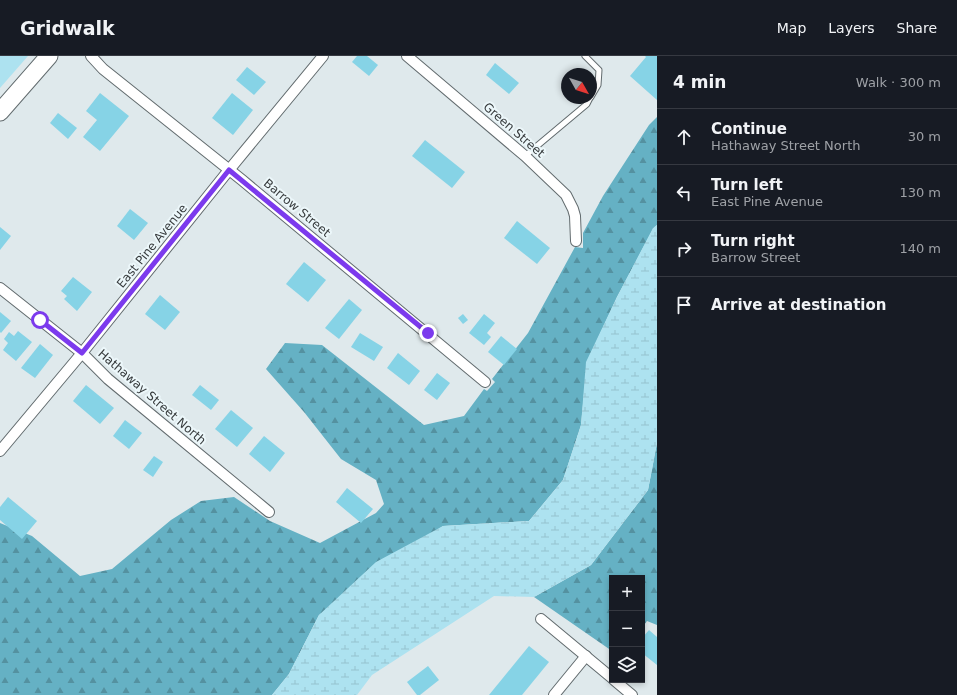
<!DOCTYPE html>
<meta charset="utf-8">
<style>
:root{--surface:#171b24;--page:#20242c;--text:#f1f3f6;--muted:#9ea1a6;--line:#363941}
body{margin:0;font-family:"DejaVu Sans",sans-serif;background:var(--page);color:var(--text)}
.controls{position:absolute;right:12px;bottom:12px;display:grid;overflow:hidden;border-radius:0px;box-shadow:0 2px 6px #0003}
.controls button{width:36px;height:36px;display:grid;place-items:center;padding:0;border:0;border-bottom:1px solid var(--line);background:var(--surface);color:var(--text);font:20px sans-serif}
.compass{position:absolute;left:561px;top:12px;width:36px;height:36px;border-radius:50%;background:var(--surface);box-shadow:0 2px 6px #0003;rotate:129deg}
.stop{position:absolute;width:12px;height:12px;margin:-9px;border:3px solid #7c3aed;border-radius:50%;background:#fff}
.stop.end{background:#7c3aed;border-color:#fff;box-shadow:0 1px 4px #0008}
.list{margin:0;padding:0;list-style:none}
h2{display:flex;justify-content:space-between;align-items:center;height:52px;margin:0;padding:0 16px;font-size:17px}
h2 small{font-size:13px;font-weight:400;color:var(--muted)}
.list li{display:grid;grid-template-columns:26px 1fr auto;gap:12px;align-items:center;box-sizing:border-box;height:56px;padding:0 16px;border-top:1px solid var(--line)}
.list b{display:block;font-size:15px;white-space:nowrap}
.list p{margin:0;font-size:13px;white-space:nowrap;color:var(--muted)}
.list em{font-size:13px;font-style:normal;color:var(--muted)}
.icon{flex:none;width:22px;height:22px;fill:none;stroke:currentColor;stroke-width:2;stroke-linecap:round;stroke-linejoin:round}
.map{position:relative;flex:none;width:657px;height:639px;overflow:hidden}
header{display:flex;align-items:center;gap:24px;box-sizing:border-box;height:56px;padding:0 20px;background:var(--surface);border-bottom:1px solid var(--line)}
header strong{font-size:19px}
nav{display:flex;gap:22px;margin-inline-start:auto;font-size:14px}
main{display:flex}
aside{flex:1;background:var(--surface)}
.map>svg:first-child{display:block}
.forest{fill:url(#forest-firs)}
.wetland{fill:url(#wetland-marsh)}
.park{fill:#ade2f0}
.building{fill:#86d3e6}
.lines{fill:none;stroke-linecap:round;stroke-linejoin:round}
.lane-casing{stroke:#626b6e;stroke-width:7}
.street-casing{stroke:#626b6e;stroke-width:12}
.primary-casing{stroke:#626b6e;stroke-width:19}
.lane{stroke:#fff;stroke-width:5}
.street{stroke:#fff;stroke-width:10}
.primary{stroke:#fff;stroke-width:17}
.route{stroke:#7c3aed;stroke-width:5}
.labels{text-anchor:middle;stroke-width:4;stroke-linejoin:round;paint-order:stroke}
.street-label{font-size:12px;fill:#373b3d;stroke:#ecf7fa}
</style>
<header>
<strong>Gridwalk</strong>
<nav><a>Map</a><a>Layers</a><a>Share</a></nav>
</header>
<main>
<div class="map">
<svg width="657" height="639" viewBox="0 0 657 639">
<defs>
<pattern id="forest-firs" width="22" height="20" patternUnits="userSpaceOnUse"><rect width="22" height="20" fill="#65b1c4"/><path d="M5 1l3.5 6h-7zM16 11l3.5 6h-7z" fill="#5491a0"/></pattern>
<pattern id="wetland-marsh" width="20" height="14" patternUnits="userSpaceOnUse"><rect width="20" height="14" fill="#ade2f0"/><path d="M1 5h8M5 5V1M11 12h8M15 12V8" fill="none" stroke="#95c3cf"/></pattern>
</defs>
<rect width="100%" height="100%" fill="#dfe9ec"/>
<g class="forest">
<polygon points="657,61 657,169 653,173 617,241 587,306 581,369 563,424 529,465 443,470 319,559 289,618 272,639 0,639 0,467 32,480 80,520 112,513 171,464 201,445 234,441 270,465 320,487 376,457 384,448 376,424 341,403 304,356 266,313 285,287 322,289 424,369 464,360 484,333 487,335 495,326 492,323 528,277 575,191 583,192 583,177 603,140 649,69"/>
<polygon points="657,387 657,569 647,565 642,572 642,522 612,522 612,595 534,541 591,509 648,434"/>
</g>
<polygon class="wetland" points="657,169 657,387 648,434 591,509 534,541 494,540 372,619 357,639 272,639 289,618 319,559 376,506 443,470 529,465 563,424 581,369 586,306 617,241 653,172"/>
<polygon class="park" points="0,0 28,0 0,32"/>
<g class="building">
<polygon points="357,0 367,0 378,9 369,20 352,6"/>
<polygon points="645,0 657,0 657,44 630,20 646,1"/>
<polygon points="495,7 519,27 509,38 486,19"/>
<polygon points="247,11 266,26 254,39 236,24"/>
<polygon points="100,37 129,60 100,95 83,81 97,64 86,55"/>
<polygon points="232,37 253,54 233,79 212,62"/>
<polygon points="58,57 77,72 68,83 50,67"/>
<polygon points="425,84 465,116 452,132 412,100"/>
<polygon points="130,153 148,167 134,184 117,170"/>
<polygon points="517,165 550,192 537,208 504,182"/>
<polygon points="0,171 11,180 0,194"/>
<polygon points="304,206 326,224 308,246 286,228"/>
<polygon points="73,221 92,236 77,255 64,243 67,240 61,235"/>
<polygon points="160,239 180,256 165,274 145,258"/>
<polygon points="349,243 362,254 339,283 325,272"/>
<polygon points="0,256 11,265 1,277 0,276"/>
<polygon points="463,258 468,264 463,268 458,262"/>
<polygon points="484,258 495,267 487,277 491,281 484,289 469,277"/>
<polygon points="18,275 32,286 16,305 3,294 8,287 4,283 9,276 14,280"/>
<polygon points="360,277 383,291 374,305 351,291"/>
<polygon points="501,280 517,293 504,309 488,296"/>
<polygon points="40,288 53,299 35,322 21,312"/>
<polygon points="398,297 420,315 409,329 387,312"/>
<polygon points="437,317 450,327 437,344 424,334"/>
<polygon points="86,329 114,352 100,368 73,345"/>
<polygon points="200,329 219,344 211,354 192,339"/>
<polygon points="231,354 253,372 237,391 215,373"/>
<polygon points="125,364 142,377 129,393 113,380"/>
<polygon points="264,380 285,397 270,416 249,398"/>
<polygon points="154,400 163,406 153,421 143,414"/>
<polygon points="347,432 373,453 361,467 336,446"/>
<polygon points="8,441 37,465 22,483 0,464 0,451"/>
<polygon points="649,574 657,581 657,609 642,597 642,582"/>
<polygon points="529,590 549,606 522,639 489,639"/>
<polygon points="428,610 439,624 420,639 417,639 407,626"/>
</g>
<g class="lines">
<defs>
<g id="lane">
<polyline points="585,0 599,14 598,29 591,41"/>
<polyline points="525,100 587,48 590,42"/>
</g>
<g id="street">
<polyline points="91,0 103,13 242,124 485,326"/>
<polyline points="407,0 525,100 566,139 573,153 575,160 576,185"/>
<polyline points="0,232 82,297 108,323 269,456"/>
<polyline points="0,395 82,297 229,114 323,0"/>
<polyline points="541,563 612,622"/>
<polyline points="614,624 632,639"/>
<polyline points="554,639 586,600"/>
</g>
<polyline id="primary" points="0,56 49,0"/>
</defs>
<use href="#lane" class="lane-casing"/>
<use href="#street" class="street-casing"/>
<use href="#primary" class="primary-casing"/>
<use href="#lane" class="lane"/>
<use href="#street" class="street"/>
<use href="#primary" class="primary"/>
</g>
<g class="lines">
<polyline class="route" points="40,264 82,297 229,114 428,277"/>
</g>
<g class="labels">
<g class="street-label">
<text transform="translate(514 74) rotate(41)" y="4">Green Street</text>
<text transform="translate(297 152) rotate(40)" y="4">Barrow Street</text>
<text transform="translate(152 190) rotate(-51)" y="4">East Pine Avenue</text>
<text transform="translate(152 341) rotate(41)" y="4">Hathaway Street North</text>
</g>
</g>
</svg>
<div class="controls">
<button>+</button>
<button>−</button>
<button><svg class="icon" aria-label="layers" viewBox="0 0 24 24"><path d="M12 4l9 5-9 5-9-5zM3 14l9 5 9-5"/></svg></button>
</div>
<svg class="compass" viewBox="-18 -18 36 36"><path d="M0-13l5 13h-10z" fill="#e53935"/><path d="M0 13l5-13h-10z" fill="#9ea1a6"/></svg>
<div class="stop" style="left:40px;top:264px"></div>
<div class="stop end" style="left:428px;top:277px"></div>
</div>
<aside>
<h2>4 min<small>Walk · 300 m</small></h2>
<ul class="list">
<li><svg class="icon" aria-label="ahead" viewBox="0 0 24 24"><path d="M12 20V5M6 11l6-6 6 6"/></svg><div><b>Continue</b><p>Hathaway Street North</p></div><em>30 m</em></li>
<li><svg class="icon" aria-label="left" viewBox="0 0 24 24"><path d="M17 20v-9H6M10 6l-5 5 5 5"/></svg><div><b>Turn left</b><p>East Pine Avenue</p></div><em>130 m</em></li>
<li><svg class="icon" aria-label="right" viewBox="0 0 24 24"><path d="M7 20v-9h11M14 6l5 5-5 5"/></svg><div><b>Turn right</b><p>Barrow Street</p></div><em>140 m</em></li>
<li><svg class="icon" aria-label="arrive" viewBox="0 0 24 24"><path d="M6 21V4h12l-3 4 3 4H6"/></svg><div><b>Arrive at destination</b></div></li>
</ul>
</aside>
</main>
